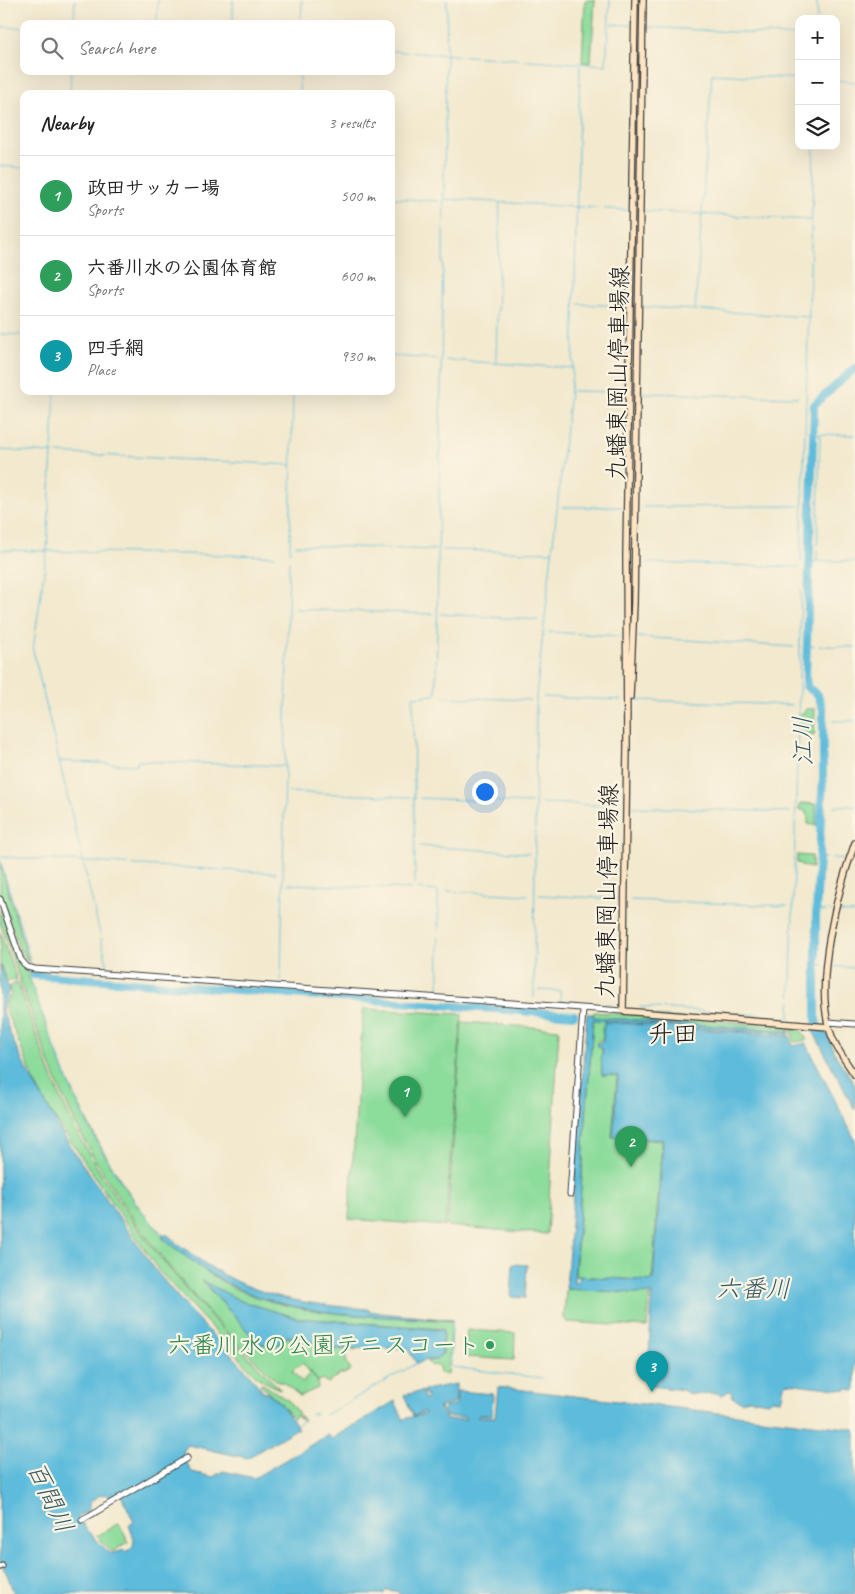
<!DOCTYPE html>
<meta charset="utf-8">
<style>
:root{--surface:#fff;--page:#f6f6f6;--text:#222;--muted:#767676;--line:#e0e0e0;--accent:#b45309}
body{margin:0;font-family:Caveat,"Klee One",sans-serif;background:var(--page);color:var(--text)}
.controls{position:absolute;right:15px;top:15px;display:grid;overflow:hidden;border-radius:10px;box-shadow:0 5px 20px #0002}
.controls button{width:45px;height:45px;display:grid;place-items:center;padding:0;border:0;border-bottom:1px solid var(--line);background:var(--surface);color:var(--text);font:25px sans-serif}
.you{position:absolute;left:484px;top:791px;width:18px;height:18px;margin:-12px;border:4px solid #fff;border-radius:50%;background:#1a73e8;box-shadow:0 0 0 8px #1a73e833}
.badge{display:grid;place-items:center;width:32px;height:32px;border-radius:50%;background:var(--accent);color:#fff;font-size:16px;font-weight:700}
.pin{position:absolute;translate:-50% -41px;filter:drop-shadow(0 1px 2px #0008)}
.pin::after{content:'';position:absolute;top:26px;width:18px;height:15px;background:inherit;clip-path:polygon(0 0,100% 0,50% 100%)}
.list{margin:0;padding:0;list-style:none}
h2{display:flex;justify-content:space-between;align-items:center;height:65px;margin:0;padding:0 20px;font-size:21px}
h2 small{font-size:16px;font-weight:400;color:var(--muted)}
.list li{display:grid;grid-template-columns:32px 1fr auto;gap:15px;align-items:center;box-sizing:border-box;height:80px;padding:0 20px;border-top:1px solid var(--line)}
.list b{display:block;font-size:19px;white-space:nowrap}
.list p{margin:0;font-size:16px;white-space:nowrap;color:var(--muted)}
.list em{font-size:16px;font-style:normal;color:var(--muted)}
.icon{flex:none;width:28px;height:28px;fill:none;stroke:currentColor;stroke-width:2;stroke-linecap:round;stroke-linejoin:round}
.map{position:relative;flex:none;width:855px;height:1594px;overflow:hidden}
.search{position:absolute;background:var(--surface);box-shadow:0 5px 20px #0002;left:20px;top:20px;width:375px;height:55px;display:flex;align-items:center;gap:12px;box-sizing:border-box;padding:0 18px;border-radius:10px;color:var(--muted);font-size:19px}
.panel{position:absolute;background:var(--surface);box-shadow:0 5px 20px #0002;left:20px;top:90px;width:375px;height:305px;border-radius:10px}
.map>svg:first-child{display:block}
.green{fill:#8cdc9b;stroke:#547c5c;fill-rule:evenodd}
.water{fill:#5dbbdb;stroke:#3c6c7c;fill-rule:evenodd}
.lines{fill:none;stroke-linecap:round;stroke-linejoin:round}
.stream{stroke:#5dbbdb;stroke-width:1}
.river{stroke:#5dbbdb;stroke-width:8}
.tertiary-casing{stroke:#3c3b37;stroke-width:7}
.secondary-casing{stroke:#3c3b37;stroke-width:8}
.tertiary{stroke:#fff;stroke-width:5}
.secondary{stroke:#fde5c5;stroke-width:5.5}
.leisure-dot{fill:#2e9e5b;stroke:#fcf5e5;stroke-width:2}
.labels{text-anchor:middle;stroke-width:4.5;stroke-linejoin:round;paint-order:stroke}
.street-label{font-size:24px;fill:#1c1c1c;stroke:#fcf5e5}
.leisure-label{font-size:24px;fill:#27864d;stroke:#fcf5e5;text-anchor:end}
.water-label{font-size:25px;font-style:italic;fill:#365c68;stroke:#fcf5e5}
.neighbourhood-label{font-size:25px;fill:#1c1c1c;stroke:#fcf5e5}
</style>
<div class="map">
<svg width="855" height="1594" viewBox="0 0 855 1594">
<rect width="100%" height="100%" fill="#fcf5e5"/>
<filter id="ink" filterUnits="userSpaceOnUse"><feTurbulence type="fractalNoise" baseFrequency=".02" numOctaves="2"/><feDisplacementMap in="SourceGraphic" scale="10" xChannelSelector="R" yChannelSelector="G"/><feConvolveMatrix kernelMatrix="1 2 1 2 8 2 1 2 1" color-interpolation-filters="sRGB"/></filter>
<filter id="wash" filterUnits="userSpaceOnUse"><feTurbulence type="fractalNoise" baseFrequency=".0096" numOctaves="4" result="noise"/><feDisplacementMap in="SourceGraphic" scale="20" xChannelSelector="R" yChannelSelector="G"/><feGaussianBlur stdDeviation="1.12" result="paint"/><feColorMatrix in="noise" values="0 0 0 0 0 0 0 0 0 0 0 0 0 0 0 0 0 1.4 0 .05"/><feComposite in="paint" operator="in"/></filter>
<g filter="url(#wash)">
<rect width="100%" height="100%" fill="#f2e9ce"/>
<g class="green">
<polygon points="585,0 595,0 591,62 582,62"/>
<polygon points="806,709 815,709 814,735 799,734 799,717"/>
<polygon points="801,803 816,804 816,826 808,824 808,816 804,810 798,810"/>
<polygon points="797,855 812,856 812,868 801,866 801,864 797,863"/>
<polygon points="0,863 29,962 28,963 19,948 0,893"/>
<path d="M0,909L21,966L32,972L33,974H28C52,1044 77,1111 117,1174C130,1195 145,1217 163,1235L162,1238C185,1256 208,1275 234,1288C302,1319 379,1315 452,1321L448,1374L440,1373L439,1366L431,1365L426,1361L436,1360L443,1354V1329L298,1318L241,1301L202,1281L259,1344L277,1345L288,1337L300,1342L309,1340L310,1343H318L324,1350L357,1349L347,1351L346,1363L351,1370L344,1374H340L328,1383L322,1379L318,1381L310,1371L317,1381L318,1388L300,1396L283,1382H278C202,1312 132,1229 83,1138C47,1070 26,994 0,923ZM303,1363L310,1373L302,1382L292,1371Z"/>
<polygon points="0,932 17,980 6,981 0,963"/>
<path d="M18,982C36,1035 54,1090 81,1140C134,1236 205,1313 281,1390L258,1378L159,1271L50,1111L36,1085L5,1008L8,998L11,995L9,987Z"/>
<polygon points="363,1009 462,1014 445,1226 349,1219"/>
<polygon points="594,1012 789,1026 789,1031 746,1028 746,1032 736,1031 736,1027 658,1022 657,1025 650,1025 650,1021 593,1017"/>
<polygon points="593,1020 605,1021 602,1029 603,1038 596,1043 602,1048 602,1075 617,1076 612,1137 662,1141 652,1281 575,1276"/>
<polygon points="462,1022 559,1029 547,1234 447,1226"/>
<polygon points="791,1029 801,1030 807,1040 794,1042"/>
<polygon points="574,1289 650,1294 647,1327 567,1322 564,1318 566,1290"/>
<polygon points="467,1330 515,1333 514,1360 465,1357"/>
<polygon points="263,1384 288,1400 304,1421 296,1415 293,1418 279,1401 260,1385"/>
<polygon points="119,1523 128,1542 112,1552 97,1536"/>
</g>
<g class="water">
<path d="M0,965L9,990L2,1009L11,1036L26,1069L68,1143L156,1271L188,1309L246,1370L263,1392C277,1393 289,1417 298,1428L247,1458L188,1445L184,1450L183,1457L192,1472L213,1477L223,1471L254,1478L328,1435L331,1439L395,1401L403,1419L425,1414L424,1412L413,1416L404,1395L423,1391L424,1399L427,1398L424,1390L456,1384V1402L438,1408L441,1409L446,1420L466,1419L465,1417H446L443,1408L457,1404V1391L493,1394L492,1415H478V1417H495L498,1387L855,1429V1594H399L396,1591L386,1590L384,1594H14L7,1574L0,1563ZM120,1493L134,1522L129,1525L134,1539L133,1546L126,1552L124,1550L110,1554L86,1529L78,1516L89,1511V1503L100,1495L106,1494L111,1498Z"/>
<polygon points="587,1014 593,1014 593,1017 789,1031 789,1034 593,1020 574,1283 578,1283 578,1276 653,1281 663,1140 613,1137 618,1076 602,1075 601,1059 603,1049 596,1045 603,1040 603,1029 605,1022 790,1036 793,1046 806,1043 855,1140 855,1391 847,1388 846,1390 787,1383 784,1385 782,1397 780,1400 772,1399 769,1402 748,1399 742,1402 732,1397 732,1393 729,1391 722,1395 717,1393 690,1394 682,1390 652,1386 648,1375 652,1294 566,1289"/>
<polygon points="812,1029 826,1030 836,1056 855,1084 855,1110"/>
<path d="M163,1235H168C179,1246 192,1254 204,1263C260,1299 304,1304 368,1309L370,1311L381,1313L453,1320C375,1315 287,1319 218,1278C198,1267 180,1252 163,1238Z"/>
<polygon points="513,1264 527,1265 525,1298 511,1297"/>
<polygon points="203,1281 241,1301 297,1318 443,1330 442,1354 436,1360 426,1360 417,1364 407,1348 324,1349 318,1342 310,1342 309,1340 300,1341 288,1336 277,1345 259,1344"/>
</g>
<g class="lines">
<g class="stream">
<polyline points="817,19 817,0"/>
<polyline points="74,24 75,0"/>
<polyline points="157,24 158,0"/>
<polyline points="233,24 233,0"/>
<polyline points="301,24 302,0"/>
<polyline points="611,24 631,25"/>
<polyline points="0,27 24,28"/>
<polyline points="647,27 799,36"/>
<polyline points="391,51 606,65 610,0"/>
<polyline points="836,80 855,82"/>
<polyline points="70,94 71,71"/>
<polyline points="299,94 300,71"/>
<polyline points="0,166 24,168"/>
<polyline points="391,198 438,201"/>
<polyline points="445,199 627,210"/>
<polyline points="645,211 811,220"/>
<polyline points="579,304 625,306"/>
<polyline points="645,307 809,317"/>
<polyline points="695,311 712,74 799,79"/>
<polyline points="0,334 24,335"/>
<polyline points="391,356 437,359"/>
<polyline points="446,360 573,368"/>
<polyline points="496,363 500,203"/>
<polyline points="55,391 47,551 33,650 108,968"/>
<polyline points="573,391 624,392"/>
<polyline points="642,393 798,397"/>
<polyline points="812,434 855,435"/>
<polyline points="0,450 52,453"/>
<polyline points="56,453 292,465"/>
<polyline points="562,507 622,507"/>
<polyline points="643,507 799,506"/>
<polyline points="296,545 436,550"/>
<polyline points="0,550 275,556"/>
<polyline points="443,550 551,552"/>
<polyline points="290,552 293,391"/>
<polyline points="801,561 814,146"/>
<polyline points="817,561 855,561"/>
<polyline points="648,563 798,567"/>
<polyline points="810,563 817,561 820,434"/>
<polyline points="295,609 433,614"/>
<polyline points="441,614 538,620"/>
<polyline points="549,632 620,636"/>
<polyline points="638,637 794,647"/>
<polyline points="807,646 814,646"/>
<polyline points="819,646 855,647"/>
<polyline points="799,687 801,590"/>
<polyline points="444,697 530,700"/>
<polyline points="543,697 621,700"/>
<polyline points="636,700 792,705"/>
<polyline points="823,721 829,721"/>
<polyline points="833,721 855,721"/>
<polyline points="60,761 137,765 137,761 284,766"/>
<polyline points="288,792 410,797"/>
<polyline points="413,798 416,798"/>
<polyline points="420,798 531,803"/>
<polyline points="541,803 622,806"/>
<polyline points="822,806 826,806"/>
<polyline points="834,806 855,806"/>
<polyline points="632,807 790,812"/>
<polyline points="420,846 529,853"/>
<polyline points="2,857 276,873"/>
<polyline points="819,858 825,858"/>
<polyline points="831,858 846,859"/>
<polyline points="0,859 31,962"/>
<polyline points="288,884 411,889"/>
<polyline points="447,891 528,895"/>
<polyline points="539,895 620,899"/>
<polyline points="631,900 787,906"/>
<polyline points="816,911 826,911"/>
<polyline points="830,911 831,911"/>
<polyline points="838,912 855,913"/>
<polyline points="817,965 823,965"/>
<polyline points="832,966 855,968"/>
<polyline points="31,977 34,975"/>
<path d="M30,979C62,1070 95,1166 164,1236"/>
<polyline points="111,980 111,982"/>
<polyline points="281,980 289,561"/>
<polyline points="539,990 560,991 561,1001 610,1005"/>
<polyline points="439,991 438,891 417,889 415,886 413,697 435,695 436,691 447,0"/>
<polyline points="280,994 280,992"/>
<polyline points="534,998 536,697 573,364 580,66"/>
<polyline points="439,1003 439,1006"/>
<polyline points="640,1007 759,1015"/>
<polyline points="534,1012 534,1010"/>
<polyline points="788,1016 790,1017 799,688 807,687"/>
<polyline points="452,1321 451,1367 542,1378"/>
<polyline points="311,1414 316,1414"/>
<polyline points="325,1415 417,1363"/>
<polyline points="295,1426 303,1420"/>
</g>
<g class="river">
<polyline points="34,975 574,1015"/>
<polyline points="820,1032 816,1020 816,914 823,778 823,710 818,695 807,687 806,677 814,405 855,368"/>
</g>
</g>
</g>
<g filter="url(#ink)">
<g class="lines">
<defs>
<g id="tertiary">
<polyline points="0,899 21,960 27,967 35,969 623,1011"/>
<polyline points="828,1022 855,1024"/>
<polyline points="570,1194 583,1010"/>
<polyline points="82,1520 187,1458"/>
<polyline points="0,1567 2,1566"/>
</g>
<g id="secondary">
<polyline points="635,0 626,554 627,747 623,1011 829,1027"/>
<polyline points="630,697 634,603 643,0"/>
<path d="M855,843C837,892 815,977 829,1028C834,1046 845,1060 855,1075"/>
</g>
</defs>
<use href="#tertiary" class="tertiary-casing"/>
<use href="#secondary" class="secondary-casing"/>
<use href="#tertiary" class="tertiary"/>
<use href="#secondary" class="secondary"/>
</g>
</g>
<circle class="leisure-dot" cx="490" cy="1345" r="5"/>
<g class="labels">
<g class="street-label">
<text transform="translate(618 373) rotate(-89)" y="8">九蟠東岡山停車場線</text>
<text transform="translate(607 891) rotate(-89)" y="8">九蟠東岡山停車場線</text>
</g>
<g class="leisure-label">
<text x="480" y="1353">六番川水の公園テニスコート</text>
</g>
<g class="water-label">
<text transform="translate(802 741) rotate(-91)" y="9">江川</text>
<text x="753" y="1297">六番川</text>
<text transform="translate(51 1497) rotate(65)" y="9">百間川</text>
</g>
<g class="neighbourhood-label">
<text x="673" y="1042">升田</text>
</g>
</g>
</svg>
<div class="controls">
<button>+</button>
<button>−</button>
<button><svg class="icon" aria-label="layers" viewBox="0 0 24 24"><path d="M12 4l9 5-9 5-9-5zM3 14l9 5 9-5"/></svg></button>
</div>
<div class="you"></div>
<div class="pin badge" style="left:405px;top:1117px;background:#2e9e5b">1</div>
<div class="pin badge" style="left:631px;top:1167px;background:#2e9e5b">2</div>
<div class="pin badge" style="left:652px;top:1392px;background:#0f9aa8">3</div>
<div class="search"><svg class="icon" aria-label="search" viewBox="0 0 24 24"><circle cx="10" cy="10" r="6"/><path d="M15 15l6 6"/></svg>Search here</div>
<section class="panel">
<h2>Nearby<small>3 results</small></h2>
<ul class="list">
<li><span class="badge" style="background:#2e9e5b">1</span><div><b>政田サッカー場</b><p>Sports</p></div><em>500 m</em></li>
<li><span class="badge" style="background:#2e9e5b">2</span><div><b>六番川水の公園体育館</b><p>Sports</p></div><em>600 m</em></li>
<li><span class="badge" style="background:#0f9aa8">3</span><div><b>四手網</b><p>Place</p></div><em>930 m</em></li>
</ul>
</section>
</div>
